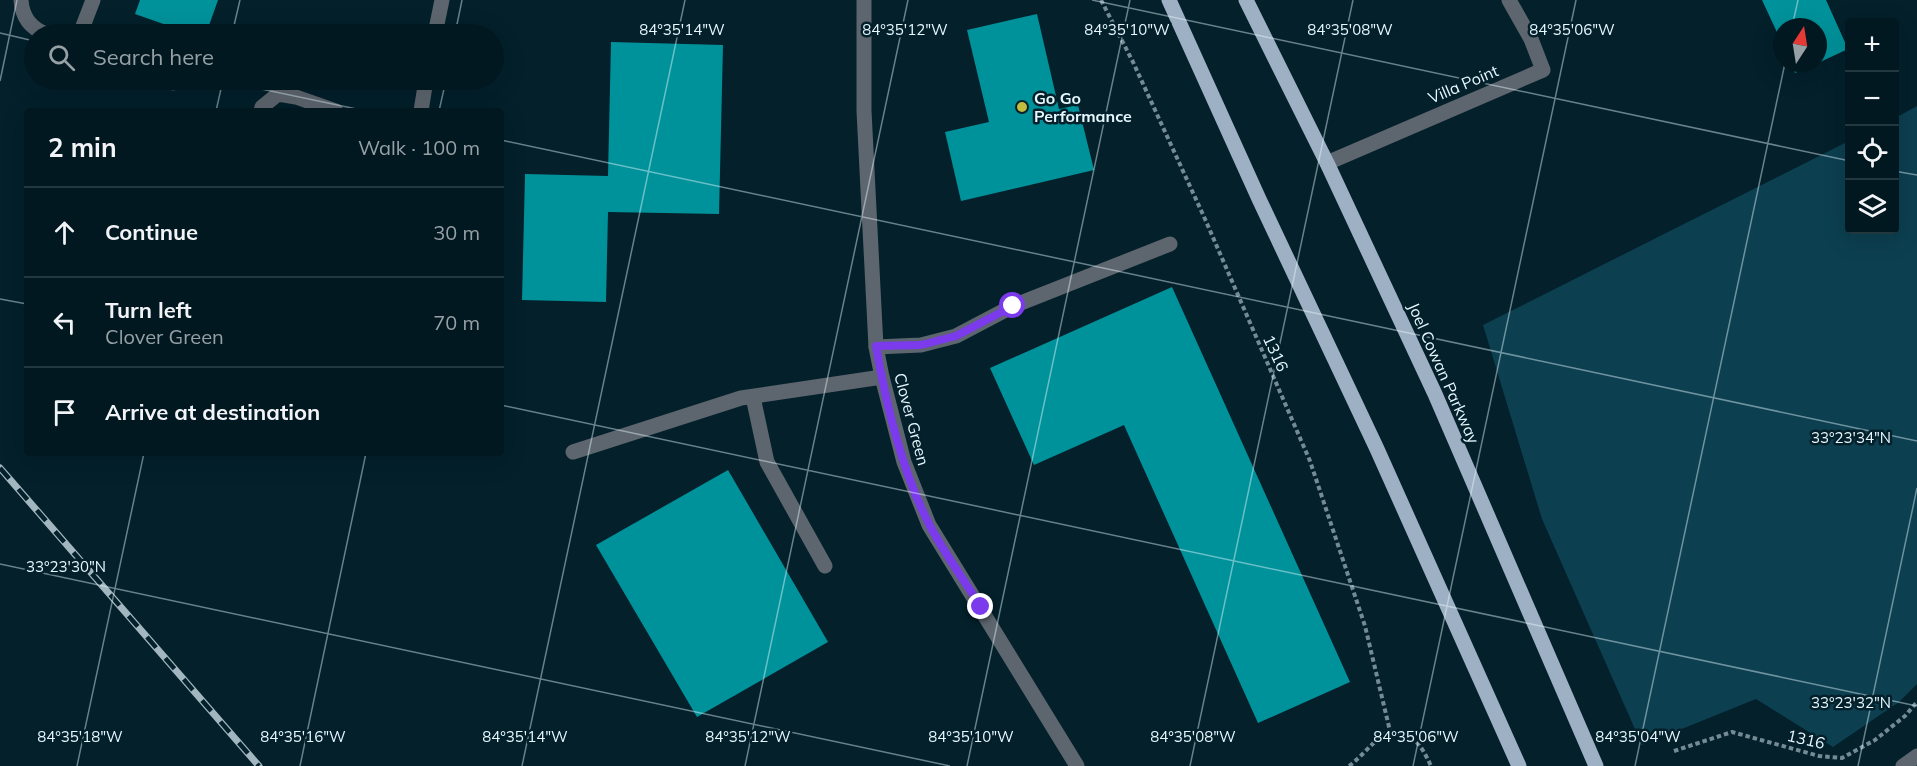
<!DOCTYPE html>
<meta charset="utf-8">
<style>
:root{--surface:#021820;--page:#10252d;--text:#f1f3f6;--muted:#96a0a5;--line:#23373e}
body{margin:0;font-family:Mulish,sans-serif;background:var(--page);color:var(--text)}
.controls{position:absolute;right:18px;top:18px;display:grid;overflow:hidden;border-radius:6px;box-shadow:0 6px 24px #0002}
.controls button{width:54px;height:54px;display:grid;place-items:center;padding:0;border:0;border-bottom:2px solid var(--line);background:var(--surface);color:var(--text);font:30px sans-serif}
.compass{position:absolute;left:1773px;top:18px;width:54px;height:54px;border-radius:50%;background:var(--surface);box-shadow:0 6px 24px #0002;rotate:12deg}
.stop{position:absolute;width:18px;height:18px;margin:-14px;border:4px solid #7c3aed;border-radius:50%;background:#fff}
.stop.end{background:#7c3aed;border-color:#fff;box-shadow:0 2px 6px #0008}
.list{margin:0;padding:0;list-style:none}
h2{display:flex;justify-content:space-between;align-items:center;height:78px;margin:0;padding:0 24px;font-size:26px}
h2 small{font-size:20px;font-weight:400;color:var(--muted)}
.list li{display:grid;grid-template-columns:39px 1fr auto;gap:18px;align-items:center;box-sizing:border-box;height:90px;padding:0 24px;border-top:2px solid var(--line)}
.list b{display:block;font-size:22px;white-space:nowrap}
.list p{margin:0;font-size:20px;white-space:nowrap;color:var(--muted)}
.list em{font-size:20px;font-style:normal;color:var(--muted)}
.icon{flex:none;width:33px;height:33px;fill:none;stroke:currentColor;stroke-width:2;stroke-linecap:round;stroke-linejoin:round}
.map{position:relative;flex:none;width:1917px;height:766px;overflow:hidden}
.search{position:absolute;background:var(--surface);box-shadow:0 6px 24px #0002;left:24px;top:24px;width:480px;height:66px;display:flex;align-items:center;gap:15px;box-sizing:border-box;padding:0 21px;border-radius:33px;color:var(--muted);font-size:22px}
.panel{position:absolute;background:var(--surface);box-shadow:0 6px 24px #0002;left:24px;top:108px;width:480px;height:348px;border-radius:6px}
.map>svg:first-child{display:block}
.green{fill:#0c3f50}
.building{fill:#00929b}
.lines{fill:none;stroke-linecap:round;stroke-linejoin:round}
.path{stroke:#748b94;stroke-width:4;stroke-dasharray:4.5 3;stroke-linecap:butt}
.minor{stroke:#5d656e;stroke-width:15}
.major{stroke:#9eb0c3;stroke-width:15}
.rail-casing{stroke:#a1b6be;stroke-width:7}
.rail{stroke:#03202b;stroke-width:4.5;stroke-dasharray:14;stroke-linecap:butt}
.route{stroke:#7c3aed;stroke-width:8}
.ticks{fill:none;stroke:#e7f8ff;stroke-width:1.5;stroke-opacity:0.45}
.poi-dot{fill:#c2bd3f;stroke:#03202b;stroke-width:2}
.labels{text-anchor:middle;stroke-width:5;stroke-linejoin:round;paint-order:stroke}
.street-label{font-size:16px;fill:#e7f8ff;stroke:#03202b}
.poi-label{font-size:16px;font-weight:bold;fill:#e7f8ff;stroke:#03202b;text-anchor:start}
.ticks-label{font-size:15px;text-anchor:middle;fill:#e7f8ff;stroke:#03202b;stroke-width:5;stroke-linejoin:round;paint-order:stroke}
</style>
<div class="map">
<svg width="1917" height="766" viewBox="0 0 1917 766">
<rect width="100%" height="100%" fill="#03202b"/>
<polygon class="green" points="1917,106 1917,684 1899,702 1833,747 1756,699 1642,745 1542,519 1483,325 1849,141 1850,230 1894,230 1895,118"/>
<g class="building">
<polygon points="140,0 218,0 206,34 192,34 135,14"/>
<polygon points="1762,0 1826,0 1848,49 1818,63 1818,27 1782,27 1782,43"/>
<polygon points="1037,14 1059,109 1078,105 1094,170 961,201 945,132 989,122 967,30"/>
<polygon points="611,42 723,45 719,214 608,212 606,302 522,300 525,174 608,176"/>
<polygon points="1791,63 1817,63 1795,73"/>
<polygon points="1172,287 1350,682 1258,723 1124,425 1034,465 990,368"/>
<polygon points="728,470 828,642 697,717 596,545"/>
</g>
<g class="lines">
<g class="path">
<path d="M1101,0L1133,62L1205,219L1310,461L1365,626L1390,731C1415,734 1421,745 1431,766"/>
<polyline points="1674,751 1732,732 1819,756 1842,758 1875,740 1905,716 1917,702"/>
<path d="M1349,766C1364,755 1374,739 1390,731"/>
</g>
<g class="minor">
<path d="M21,0C22,16 30,28 46,34"/>
<polyline points="864,0 864,111 876,347 882,377 904,462 929,525 1077,766"/>
<polyline points="80,34 93,0"/>
<polyline points="435,34 442,0"/>
<polyline points="164,80 173,83"/>
<polyline points="261,111 262,107 278,94 296,97 336,111"/>
<polyline points="421,111 426,80"/>
<polyline points="1327,163 1543,70 1531,39 1509,0"/>
<polyline points="876,347 921,345 956,336 1013,306 1170,244"/>
<polyline points="753,397 767,462 825,566"/>
<polyline points="573,452 741,398 882,377"/>
<polyline points="1903,766 1917,756"/>
</g>
<g class="major">
<polyline points="1169,0 1259,199 1377,449 1519,766"/>
<polyline points="1246,0 1327,163 1435,394 1596,766"/>
</g>
<defs>
<polyline id="rail" points="0,468 259,766"/>
</defs>
<use href="#rail" class="rail-casing"/>
<use href="#rail" class="rail"/>
</g>
<g class="lines">
<path class="route" d="M981,607C964,580 945,554 930,526C903,474 886,404 876,346L921,345L956,336L1013,306"/>
</g>
<path class="ticks" d="M1092,0L1850,161M1792,27L1798,0M0,33L34,41M232,34L240,0M455,34L462,0M218,80L366,111M0,81L17,0M216,111L223,80M439,111L446,80M501,140L1917,441M1894,171L1917,175M0,299L27,304M501,405L1917,706M0,564L950,766M77,766L144,453M300,766L366,453M522,766L685,0M745,766L908,0M967,766L1130,0M1190,766L1353,0M1413,766L1576,0M1635,766L1785,63M1858,766L1917,488"/>
<circle class="poi-dot" cx="1022" cy="107" r="6"/>
<g class="labels">
<g class="street-label">
<text transform="translate(1463 84) rotate(-23)" y="6">Villa Point</text>
<text transform="translate(1276 353) rotate(65)" y="6">1316</text>
<text transform="translate(1444 373) rotate(66)" y="6">Joel Cowan Parkway</text>
<text transform="translate(912 419) rotate(75)" y="6">Clover Green</text>
<text transform="translate(1806 739) rotate(13)" y="6">1316</text>
</g>
<g class="poi-label">
<text x="1034" y="104">Go Go<tspan x="1034" dy="18">Performance</tspan></text>
</g>
</g>
<g class="ticks-label">
<text x="682" y="35">84°35'14"W</text>
<text x="905" y="35">84°35'12"W</text>
<text x="1127" y="35">84°35'10"W</text>
<text x="1350" y="35">84°35'08"W</text>
<text x="1572" y="35">84°35'06"W</text>
<text x="1851" y="443">33°23'34"N</text>
<text x="66" y="572">33°23'30"N</text>
<text x="1851" y="708">33°23'32"N</text>
<text x="80" y="742">84°35'18"W</text>
<text x="303" y="742">84°35'16"W</text>
<text x="525" y="742">84°35'14"W</text>
<text x="748" y="742">84°35'12"W</text>
<text x="971" y="742">84°35'10"W</text>
<text x="1193" y="742">84°35'08"W</text>
<text x="1416" y="742">84°35'06"W</text>
<text x="1638" y="742">84°35'04"W</text>
</g>
</svg>
<div class="controls">
<button>+</button>
<button>−</button>
<button><svg class="icon" aria-label="locate" viewBox="0 0 24 24"><circle cx="12" cy="12" r="6"/><path d="M12 2v4M12 18v4M2 12h4M18 12h4"/></svg></button>
<button><svg class="icon" aria-label="layers" viewBox="0 0 24 24"><path d="M12 4l9 5-9 5-9-5zM3 14l9 5 9-5"/></svg></button>
</div>
<svg class="compass" viewBox="-18 -18 36 36"><path d="M0-13l5 13h-10z" fill="#e53935"/><path d="M0 13l5-13h-10z" fill="#96a0a5"/></svg>
<div class="stop" style="left:1013px;top:306px"></div>
<div class="stop end" style="left:981px;top:607px"></div>
<div class="search"><svg class="icon" aria-label="search" viewBox="0 0 24 24"><circle cx="10" cy="10" r="6"/><path d="M15 15l6 6"/></svg>Search here</div>
<section class="panel">
<h2>2 min<small>Walk · 100 m</small></h2>
<ul class="list">
<li><svg class="icon" aria-label="ahead" viewBox="0 0 24 24"><path d="M12 20V5M6 11l6-6 6 6"/></svg><div><b>Continue</b></div><em>30 m</em></li>
<li><svg class="icon" aria-label="left" viewBox="0 0 24 24"><path d="M17 20v-9H6M10 6l-5 5 5 5"/></svg><div><b>Turn left</b><p>Clover Green</p></div><em>70 m</em></li>
<li><svg class="icon" aria-label="arrive" viewBox="0 0 24 24"><path d="M6 21V4h12l-3 4 3 4H6"/></svg><div><b>Arrive at destination</b></div></li>
</ul>
</section>
</div>
